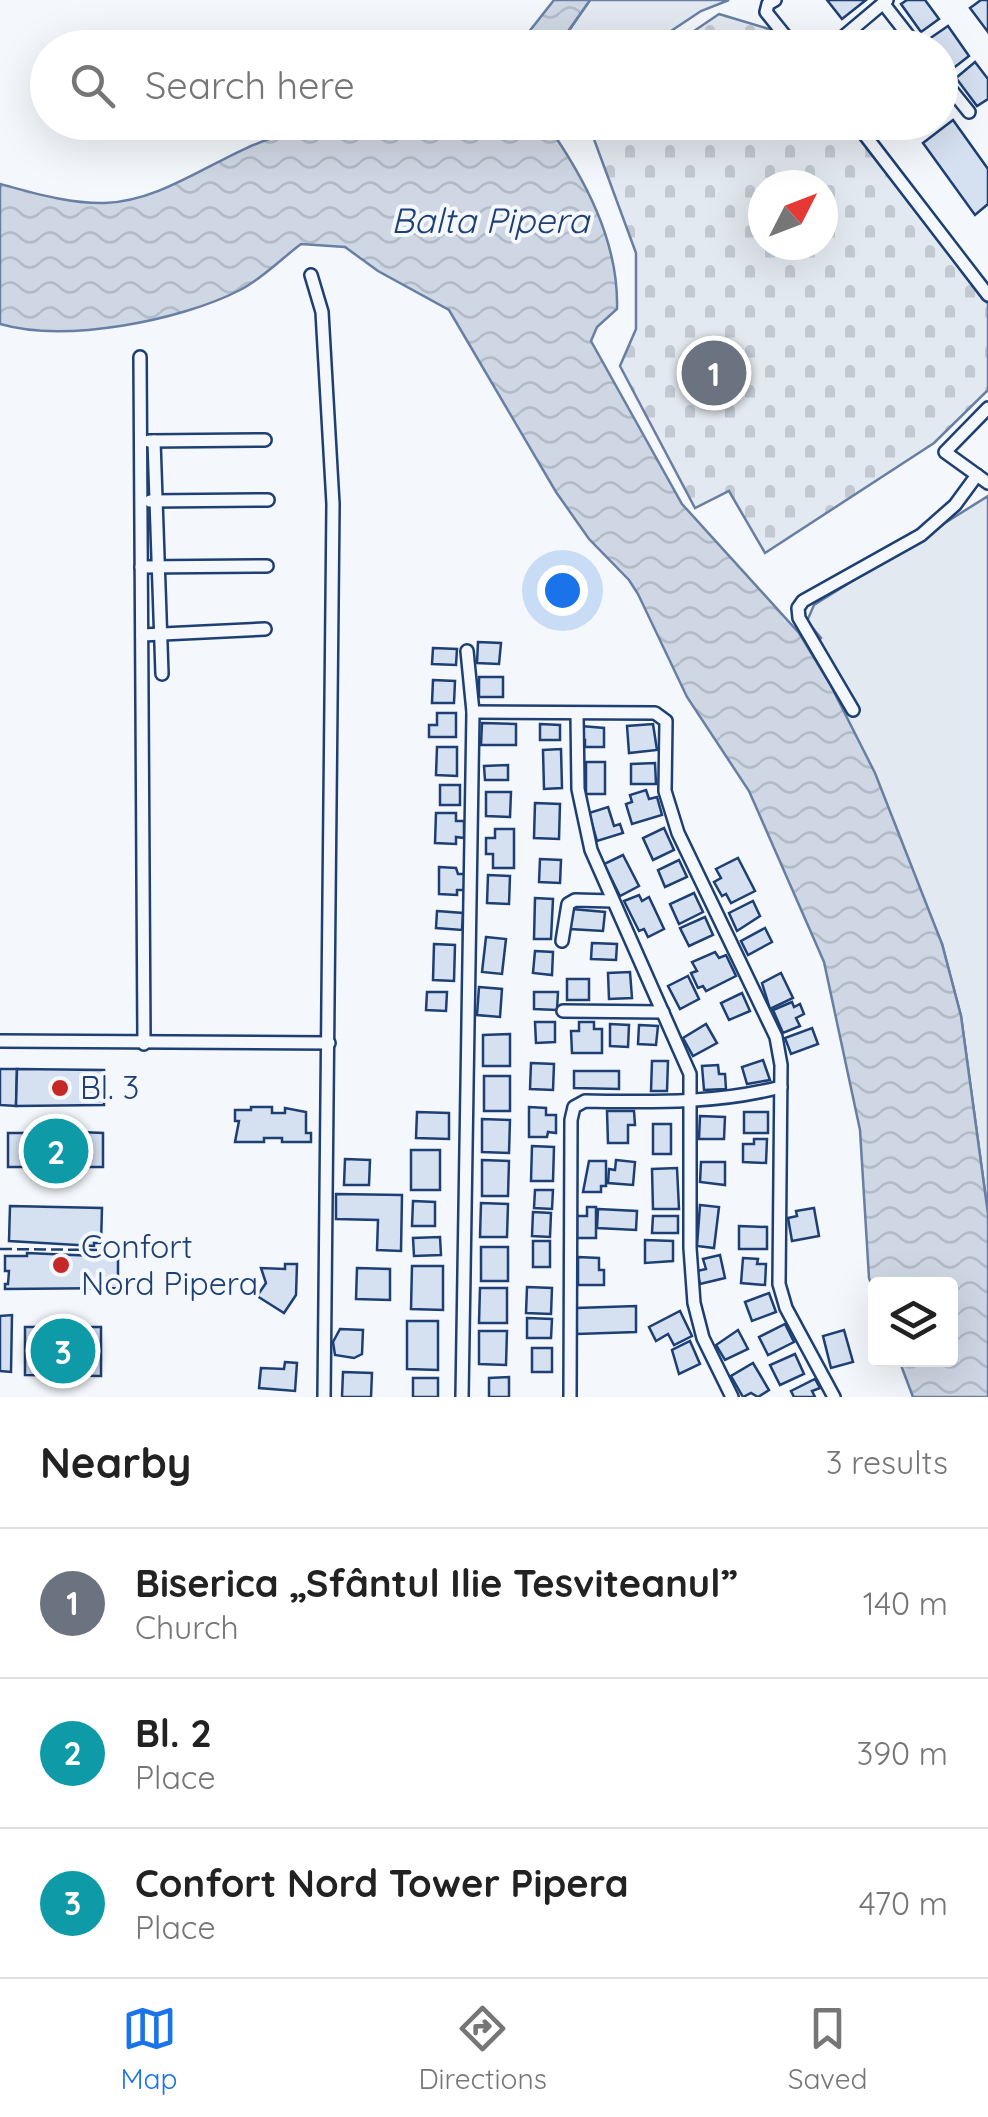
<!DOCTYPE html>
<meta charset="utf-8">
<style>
:root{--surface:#fff;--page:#f2f2f2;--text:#222;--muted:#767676;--line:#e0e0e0;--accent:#1a73e8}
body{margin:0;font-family:Quicksand,sans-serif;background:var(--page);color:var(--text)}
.controls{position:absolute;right:30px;bottom:30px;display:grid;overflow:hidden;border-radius:10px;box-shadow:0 10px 40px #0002}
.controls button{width:90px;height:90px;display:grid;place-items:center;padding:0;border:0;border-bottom:2px solid var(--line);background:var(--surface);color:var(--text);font:50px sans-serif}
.compass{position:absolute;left:748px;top:170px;width:90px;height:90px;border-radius:50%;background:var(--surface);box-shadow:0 10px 40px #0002;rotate:48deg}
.you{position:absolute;left:562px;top:590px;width:35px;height:35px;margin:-25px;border:8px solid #fff;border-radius:50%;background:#1a73e8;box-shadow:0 0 0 15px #1a73e833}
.badge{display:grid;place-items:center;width:65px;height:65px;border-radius:50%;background:var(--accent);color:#fff;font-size:32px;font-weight:700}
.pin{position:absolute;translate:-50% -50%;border:5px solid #fff;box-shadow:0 2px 10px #0006}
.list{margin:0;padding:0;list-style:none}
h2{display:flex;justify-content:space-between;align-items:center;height:130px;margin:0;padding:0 40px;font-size:42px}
h2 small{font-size:32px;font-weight:400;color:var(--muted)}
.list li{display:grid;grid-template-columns:65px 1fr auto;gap:30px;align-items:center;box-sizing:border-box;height:150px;padding:0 40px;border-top:2px solid var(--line)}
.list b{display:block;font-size:38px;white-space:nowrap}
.list p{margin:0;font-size:32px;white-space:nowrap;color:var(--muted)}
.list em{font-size:32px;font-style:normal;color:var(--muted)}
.icon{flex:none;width:55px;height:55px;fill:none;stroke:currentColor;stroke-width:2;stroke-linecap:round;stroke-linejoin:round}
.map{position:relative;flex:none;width:988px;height:1397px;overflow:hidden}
.search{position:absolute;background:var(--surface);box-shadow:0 10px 40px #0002;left:30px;right:30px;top:30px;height:110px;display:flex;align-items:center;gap:25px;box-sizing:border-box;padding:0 35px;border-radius:55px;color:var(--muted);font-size:38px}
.sheet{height:580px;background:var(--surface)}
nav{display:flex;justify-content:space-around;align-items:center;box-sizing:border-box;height:140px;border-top:2px solid var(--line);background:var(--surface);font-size:28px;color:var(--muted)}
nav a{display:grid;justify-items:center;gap:5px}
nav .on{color:var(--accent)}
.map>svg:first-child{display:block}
.green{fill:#e3e9f0;stroke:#687fa3;stroke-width:2.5}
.cemetery{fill:url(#cemetery-stones);stroke:#687fa3;stroke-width:2.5;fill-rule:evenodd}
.water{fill:url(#water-waves);stroke:#687fa3;stroke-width:2.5}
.building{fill:#d5e0f0;stroke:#1d3f73;stroke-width:2.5}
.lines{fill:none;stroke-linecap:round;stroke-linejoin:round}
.minor-casing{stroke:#1d3f73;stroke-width:16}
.minor{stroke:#f4f7fb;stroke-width:11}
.fence{stroke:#1d3f73;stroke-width:2.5;stroke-dasharray:12 5;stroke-linecap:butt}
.poi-dot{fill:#c62828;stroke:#f4f7fb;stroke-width:4}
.labels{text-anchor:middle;stroke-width:8;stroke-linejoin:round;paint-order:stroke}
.poi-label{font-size:32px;fill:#1d3f73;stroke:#f4f7fb;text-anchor:start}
.water-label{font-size:35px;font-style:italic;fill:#1d3f73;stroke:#f4f7fb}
</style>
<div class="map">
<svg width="988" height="1397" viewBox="0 0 988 1397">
<defs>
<pattern id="cemetery-stones" width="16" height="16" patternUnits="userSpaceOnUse" patternTransform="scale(2.5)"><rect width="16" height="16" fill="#e3e9f0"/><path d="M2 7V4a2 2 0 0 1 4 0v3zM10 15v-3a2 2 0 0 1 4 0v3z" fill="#c2c9d1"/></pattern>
<pattern id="water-waves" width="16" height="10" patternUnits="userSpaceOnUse" patternTransform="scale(2.5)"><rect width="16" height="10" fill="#cfd7e4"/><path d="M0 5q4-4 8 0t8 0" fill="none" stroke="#b1bac7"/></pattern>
</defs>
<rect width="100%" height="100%" fill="#f4f7fb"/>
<g class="green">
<polygon points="590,0 729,0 701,11 647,47 557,48"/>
<polygon points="988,496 988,1214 961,1016 942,944 830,684 810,650 821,638 807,621 814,605"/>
</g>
<g class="cemetery">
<polygon points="719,14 779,32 791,48 669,48"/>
<path d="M588,123H849L988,304V390L934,443L765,553L729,491L695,508L620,366L636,329V253ZM763,185H823V245H763Z"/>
</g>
<g class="water">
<polygon points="554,0 590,0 557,47 517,47"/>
<path d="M403,122L546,123C584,177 619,241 617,309L597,327L591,341L682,504L799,633L830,684L875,773L942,944L961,1016L988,1214V1397H913L899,1360H950V1284H876L875,1295L869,1278L860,1130L824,962L749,791L687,697L638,594L629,580L589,539L556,492L449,310L378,271L345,247L301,244C281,259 262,279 240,290C180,321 65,343 0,324V184C34,193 69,204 105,203C168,201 222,151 282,135C322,125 364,138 403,122Z"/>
</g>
<g class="building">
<polygon points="827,0 866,0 842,19"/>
<polygon points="907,0 925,0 939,19 921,32 901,4"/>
<polygon points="981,0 988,0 988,32 970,8"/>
<polygon points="948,26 969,56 951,70 940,55 940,48 935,48 929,39"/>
<polygon points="975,62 988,79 988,99 977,106 956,78"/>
<polygon points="953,120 988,169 988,204 975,215 923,143"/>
<polygon points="709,361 725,377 720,390 711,386 702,367"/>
<polygon points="478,642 501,643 499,664 477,663"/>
<polygon points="433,648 457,649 456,665 432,664"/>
<rect x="479" y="677" width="24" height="20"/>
<polygon points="433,680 455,681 454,703 432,703"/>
<polygon points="437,713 456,713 456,737 429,737 429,725 437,725"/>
<polygon points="482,723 516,724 516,745 481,745"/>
<polygon points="540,724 560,725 560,740 540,740"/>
<polygon points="653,724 657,750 629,753 627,726"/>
<polygon points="581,726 604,728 604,747 585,747 585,740 581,740"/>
<polygon points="437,747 457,747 457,776 436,775"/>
<polygon points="561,749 562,788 544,789 543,750"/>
<rect x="586" y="762" width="19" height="32"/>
<polygon points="655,763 656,784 631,784 631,764"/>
<polygon points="508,765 508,780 485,780 484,766"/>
<rect x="440" y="785" width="20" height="20"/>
<polygon points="646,790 649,799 657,797 662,815 632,824 626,804 632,802 630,795"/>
<polygon points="486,792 511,792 510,817 486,816"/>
<polygon points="535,803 560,804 559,839 534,838"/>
<polygon points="608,807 614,826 620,824 623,833 597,841 589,813"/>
<polygon points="436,813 456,813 456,821 464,821 464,838 456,837 456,844 435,843"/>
<polygon points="664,828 674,850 653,860 643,838"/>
<polygon points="495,829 514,829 514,868 493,868 493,854 486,854 486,838 495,838"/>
<polygon points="623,855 639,886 620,896 604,864"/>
<polygon points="738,858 755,891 731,903 726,894 722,896 714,882 721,878 716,869"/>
<polygon points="540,859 561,860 560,883 539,882"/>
<polygon points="679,860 687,877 665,887 658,870"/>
<polygon points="439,867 456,868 458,874 465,874 464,890 457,890 457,895 439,894"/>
<polygon points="488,875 510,876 509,904 487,903"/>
<polygon points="694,893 703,912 679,924 670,904"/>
<polygon points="639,895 642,901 649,897 664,929 648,937 644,929 639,931 624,901"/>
<polygon points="535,898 553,899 551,939 534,939"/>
<polygon points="753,901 760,916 737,931 729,913"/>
<polygon points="572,909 605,912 603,931 570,929"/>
<polygon points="437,911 463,913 462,930 436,928"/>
<polygon points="705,917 713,935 689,946 680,928"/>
<polygon points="765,928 772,942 748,955 741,941"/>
<polygon points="486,937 506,939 502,974 482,972"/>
<polygon points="592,943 617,944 616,960 591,959"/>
<polygon points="434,944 455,945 454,981 433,980"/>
<polygon points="535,951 553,952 552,975 533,973"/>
<polygon points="715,952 719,958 726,955 736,976 706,991 703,986 698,988 691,973 697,971 692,962"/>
<polygon points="630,972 632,998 609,999 608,973"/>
<polygon points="781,973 793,998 770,1009 762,983"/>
<polygon points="688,976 699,999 680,1009 668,986"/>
<rect x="567" y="979" width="22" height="21"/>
<polygon points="479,987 502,989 500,1017 477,1015"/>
<polygon points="427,992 447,992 446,1011 426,1010"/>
<polygon points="534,992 558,992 557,1010 534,1009"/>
<polygon points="742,993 750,1011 729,1020 721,1003"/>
<polygon points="792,1002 794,1007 800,1004 804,1014 796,1018 800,1026 783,1033 773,1010"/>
<polygon points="535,1022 555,1022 555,1042 536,1043"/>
<polygon points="579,1022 594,1022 594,1029 602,1029 602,1053 572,1053 571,1031 579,1031"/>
<polygon points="610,1024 629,1025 628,1047 610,1046"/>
<polygon points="706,1024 717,1043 693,1056 683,1038"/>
<polygon points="639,1025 658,1026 656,1045 638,1044"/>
<polygon points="812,1028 818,1044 791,1054 785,1038"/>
<polygon points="510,1034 510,1066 483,1066 483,1035"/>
<polygon points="763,1060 770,1080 747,1084 742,1067"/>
<polygon points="652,1061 668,1061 667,1091 651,1091"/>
<polygon points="531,1063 554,1064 553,1090 530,1089"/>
<polygon points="718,1065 719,1074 725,1074 726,1089 704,1090 702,1066"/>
<polygon points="0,1069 17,1069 16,1106 0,1105"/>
<polygon points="17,1069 104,1070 104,1105 16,1106"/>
<polygon points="574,1071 619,1071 619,1089 574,1088"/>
<rect x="484" y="1076" width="26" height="35"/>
<polygon points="251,1107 272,1107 272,1113 285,1113 285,1108 306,1112 306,1133 311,1133 311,1142 282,1142 282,1138 264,1138 264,1142 235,1142 239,1121 235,1121 235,1110 251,1110"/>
<polygon points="529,1107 546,1108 546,1115 556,1115 556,1133 548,1132 547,1137 529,1137"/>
<polygon points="607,1111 634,1111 635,1125 628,1125 628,1143 608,1143"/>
<polygon points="417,1112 449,1113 449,1139 416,1138"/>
<rect x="744" y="1112" width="24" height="21"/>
<polygon points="700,1116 725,1117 724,1139 699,1139"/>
<polygon points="482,1119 510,1120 509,1153 482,1152"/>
<rect x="653" y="1124" width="18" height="30"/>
<polygon points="30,1130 103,1133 103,1167 8,1167 8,1133 30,1133"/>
<polygon points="754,1139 767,1139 766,1163 743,1162 743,1144 754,1144"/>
<polygon points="532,1146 554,1147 553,1181 531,1181"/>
<rect x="411" y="1150" width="29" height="40"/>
<polygon points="345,1159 370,1160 369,1185 344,1185"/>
<polygon points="482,1160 509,1161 508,1196 482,1196"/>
<polygon points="616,1160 635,1162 633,1185 608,1183 609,1169 615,1170"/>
<polygon points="589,1161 606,1161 606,1186 601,1186 601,1192 583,1192"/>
<polygon points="701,1162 725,1162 725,1185 700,1182"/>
<polygon points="677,1168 679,1209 653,1209 652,1169"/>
<polygon points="535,1190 553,1190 552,1209 534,1208"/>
<polygon points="336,1194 402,1195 401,1251 377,1250 378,1220 336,1219"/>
<polygon points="413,1201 435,1202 435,1226 412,1226"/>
<polygon points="481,1203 508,1204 507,1237 480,1237"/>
<polygon points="700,1205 719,1207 714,1248 697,1246"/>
<polygon points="10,1206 102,1208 101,1243 94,1243 94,1246 9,1241"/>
<polygon points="587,1207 596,1207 596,1238 577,1238 577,1216 587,1216"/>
<polygon points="814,1208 819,1236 792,1241 788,1218 797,1216 796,1211"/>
<polygon points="598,1209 637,1211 636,1230 597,1228"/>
<polygon points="533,1212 551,1213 550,1237 532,1236"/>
<polygon points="653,1216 678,1216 678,1233 652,1233"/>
<polygon points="739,1226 767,1227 767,1249 739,1249"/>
<polygon points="440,1237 441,1255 414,1256 413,1238"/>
<polygon points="645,1240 673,1241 673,1261 645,1263"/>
<rect x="533" y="1241" width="17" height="26"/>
<rect x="481" y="1247" width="27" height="34"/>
<polygon points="27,1253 118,1257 118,1288 5,1289 5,1284 8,1284 9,1271 5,1271 5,1256 27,1256"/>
<polygon points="720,1255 725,1278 700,1284 697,1271 706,1269 703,1259"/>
<polygon points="578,1257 599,1258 599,1270 604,1270 604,1285 578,1285"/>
<polygon points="743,1258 758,1259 757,1264 766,1264 765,1285 741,1283"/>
<polygon points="285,1264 297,1264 296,1295 284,1313 257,1296 266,1283 261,1268 285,1269"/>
<polygon points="412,1266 443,1266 443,1310 411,1309"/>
<polygon points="357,1268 390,1269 390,1300 356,1299"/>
<polygon points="527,1287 552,1288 551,1314 526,1313"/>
<polygon points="480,1288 507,1288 507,1323 479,1323"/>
<polygon points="769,1293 776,1312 752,1321 745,1302"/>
<polygon points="636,1306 636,1332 577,1334 576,1308"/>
<polygon points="680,1311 692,1336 674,1345 668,1334 656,1341 649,1327"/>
<polygon points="12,1315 11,1372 0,1371 0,1316"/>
<polygon points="527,1318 552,1319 551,1338 527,1338"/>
<polygon points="407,1321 438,1321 438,1370 407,1369"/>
<polygon points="785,1324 794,1342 768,1355 759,1337"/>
<polygon points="25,1327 101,1327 101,1376 25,1375"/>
<polygon points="340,1329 363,1330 362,1354 354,1358 335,1355 333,1342"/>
<polygon points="738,1330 748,1349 725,1360 716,1345"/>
<polygon points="844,1330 853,1362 831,1368 823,1336"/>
<polygon points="479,1331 507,1331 506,1365 479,1364"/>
<polygon points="690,1341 700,1364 679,1374 672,1350"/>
<rect x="532" y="1348" width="20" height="24"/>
<polygon points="795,1354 804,1374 780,1385 770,1365"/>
<polygon points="285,1362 297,1363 295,1391 259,1388 261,1368 284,1369"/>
<polygon points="753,1363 769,1390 758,1397 751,1393 743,1397 731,1376"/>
<polygon points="343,1372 372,1373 371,1397 342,1397"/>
<polygon points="509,1377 509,1397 489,1397 489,1378"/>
<rect x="413" y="1378" width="25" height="19"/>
<polygon points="815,1379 820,1388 812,1391 815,1397 794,1397 791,1391"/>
</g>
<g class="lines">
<defs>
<g id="minor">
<polyline points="775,0 768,4 766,12 795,48"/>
<polyline points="883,3 918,48"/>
<polyline points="830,48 887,0"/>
<polyline points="940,76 969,112"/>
<polyline points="855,122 988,295"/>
<polyline points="311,275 322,312 333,504 324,1397"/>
<polyline points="140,357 144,1044"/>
<polyline points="988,408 945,452 988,483"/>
<polyline points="149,441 265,440"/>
<polyline points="154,441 162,674"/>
<polyline points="150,501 268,500"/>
<polyline points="141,567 267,566"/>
<polyline points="142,635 265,629"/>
<polyline points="853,710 799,618 798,608 803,601 921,535 955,505 977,475"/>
<polyline points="473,712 655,713 666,721 665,791 678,833 776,1037 781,1065 779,1284 786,1308 834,1397"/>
<polyline points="577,714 578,789 591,850 690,1074 690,1248 694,1303 703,1338 732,1397"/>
<polyline points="562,941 568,904 575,900 613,901"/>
<polyline points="563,1011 663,1012"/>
<polyline points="0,1041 329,1043"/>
<polyline points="462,1397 473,712 467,651"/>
<path d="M570,1397L571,1120L574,1107L585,1101C652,1102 715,1104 781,1087"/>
</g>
</defs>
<use href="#minor" class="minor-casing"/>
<use href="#minor" class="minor"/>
<polyline class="fence" points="0,1249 107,1250"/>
</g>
<g class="poi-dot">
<circle cx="60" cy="1088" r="10"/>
<circle cx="61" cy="1265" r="10"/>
</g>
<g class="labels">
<g class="poi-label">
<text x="80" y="1099">Bl. 3</text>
<text x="81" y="1258">Confort<tspan x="81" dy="37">Nord Pipera</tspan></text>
</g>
<g class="water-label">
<text x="490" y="233">Balta Pipera</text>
</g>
</g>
</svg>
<div class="controls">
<button><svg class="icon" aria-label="layers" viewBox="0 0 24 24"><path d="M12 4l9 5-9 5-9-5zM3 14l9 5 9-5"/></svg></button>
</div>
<svg class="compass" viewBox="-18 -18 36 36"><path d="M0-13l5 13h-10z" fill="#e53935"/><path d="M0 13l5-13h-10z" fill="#767676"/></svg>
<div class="you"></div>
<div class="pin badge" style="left:714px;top:373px;background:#6b7280">1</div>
<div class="pin badge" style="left:56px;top:1151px;background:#0f9aa8">2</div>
<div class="pin badge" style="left:63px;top:1351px;background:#0f9aa8">3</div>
<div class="search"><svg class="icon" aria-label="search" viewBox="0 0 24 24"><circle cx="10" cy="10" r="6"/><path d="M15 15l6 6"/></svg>Search here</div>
</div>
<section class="sheet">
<h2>Nearby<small>3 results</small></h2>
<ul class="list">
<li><span class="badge" style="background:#6b7280">1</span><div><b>Biserica „Sfântul Ilie Tesviteanul”</b><p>Church</p></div><em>140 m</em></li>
<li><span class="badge" style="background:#0f9aa8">2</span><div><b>Bl. 2</b><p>Place</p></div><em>390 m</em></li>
<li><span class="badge" style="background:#0f9aa8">3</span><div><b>Confort Nord Tower Pipera</b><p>Place</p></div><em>470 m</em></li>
</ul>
</section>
<nav>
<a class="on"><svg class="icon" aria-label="map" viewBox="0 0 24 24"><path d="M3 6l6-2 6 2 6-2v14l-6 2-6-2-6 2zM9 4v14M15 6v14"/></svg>Map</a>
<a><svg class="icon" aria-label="directions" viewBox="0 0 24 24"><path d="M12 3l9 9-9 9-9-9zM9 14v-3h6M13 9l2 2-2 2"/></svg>Directions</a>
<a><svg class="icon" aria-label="saved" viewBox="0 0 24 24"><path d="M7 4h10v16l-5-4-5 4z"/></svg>Saved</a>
</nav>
